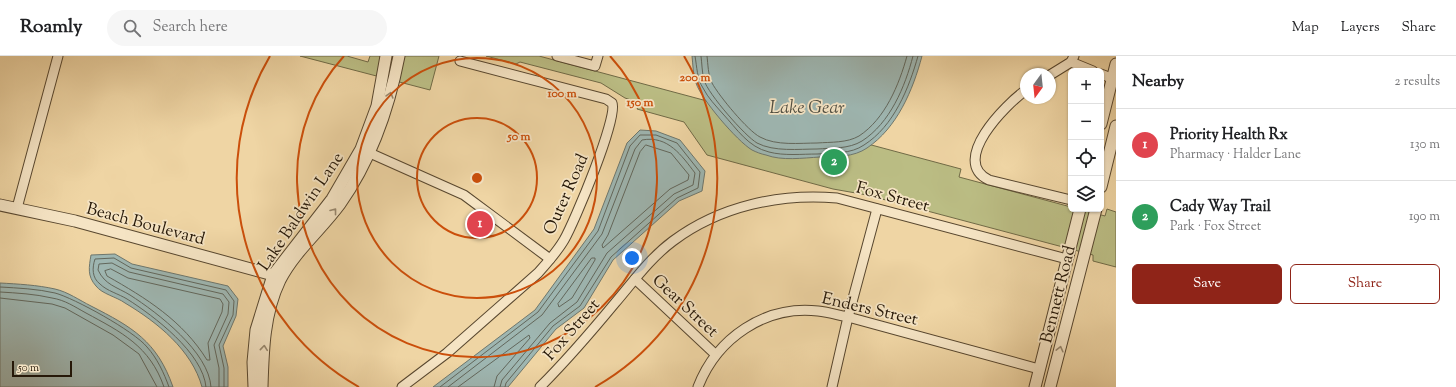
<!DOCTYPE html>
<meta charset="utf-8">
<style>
:root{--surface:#fff;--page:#f6f6f6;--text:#202124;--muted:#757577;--line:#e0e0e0;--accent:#8f2418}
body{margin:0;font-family:"Sorts Mill Goudy",serif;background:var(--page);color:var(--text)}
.controls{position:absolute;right:12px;top:12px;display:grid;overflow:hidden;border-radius:6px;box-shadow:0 1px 3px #0004}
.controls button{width:36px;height:36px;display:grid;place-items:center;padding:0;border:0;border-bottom:1px solid var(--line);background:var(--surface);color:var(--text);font:20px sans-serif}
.compass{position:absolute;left:1020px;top:12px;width:36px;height:36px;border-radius:50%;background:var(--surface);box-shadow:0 1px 3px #0004;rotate:195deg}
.scale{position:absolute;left:12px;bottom:10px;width:60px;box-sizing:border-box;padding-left:4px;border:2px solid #261808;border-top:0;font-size:11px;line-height:14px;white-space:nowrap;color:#261808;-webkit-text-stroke:3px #f5e4c4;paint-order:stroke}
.you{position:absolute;left:632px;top:202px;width:14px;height:14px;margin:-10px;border:3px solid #fff;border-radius:50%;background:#1a73e8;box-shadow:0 0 0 6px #1a73e833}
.badge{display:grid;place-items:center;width:26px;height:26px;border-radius:50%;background:var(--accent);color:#fff;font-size:13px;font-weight:700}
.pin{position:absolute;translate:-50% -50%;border:2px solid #fff;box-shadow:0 1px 4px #0006}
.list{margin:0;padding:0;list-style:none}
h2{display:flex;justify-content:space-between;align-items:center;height:52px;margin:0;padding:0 16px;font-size:17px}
h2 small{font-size:13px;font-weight:400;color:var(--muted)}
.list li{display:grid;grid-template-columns:26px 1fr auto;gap:12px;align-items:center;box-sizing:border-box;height:72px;padding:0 16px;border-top:1px solid var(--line)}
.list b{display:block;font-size:15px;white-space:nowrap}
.list p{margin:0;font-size:13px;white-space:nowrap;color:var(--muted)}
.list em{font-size:13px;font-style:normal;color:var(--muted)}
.actions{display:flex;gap:8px;padding:12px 16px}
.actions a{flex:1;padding:9px 0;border:1px solid var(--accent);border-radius:6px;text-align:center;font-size:14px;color:var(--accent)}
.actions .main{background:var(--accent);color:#fff}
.icon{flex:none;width:22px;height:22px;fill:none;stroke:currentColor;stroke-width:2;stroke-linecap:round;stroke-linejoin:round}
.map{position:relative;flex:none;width:1116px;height:331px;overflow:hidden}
header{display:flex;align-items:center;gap:24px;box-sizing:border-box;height:56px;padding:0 20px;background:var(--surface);border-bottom:1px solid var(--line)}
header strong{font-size:19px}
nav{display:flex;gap:22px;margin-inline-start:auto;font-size:14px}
.search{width:280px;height:36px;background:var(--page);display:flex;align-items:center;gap:10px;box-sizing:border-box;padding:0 14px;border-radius:22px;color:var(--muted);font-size:15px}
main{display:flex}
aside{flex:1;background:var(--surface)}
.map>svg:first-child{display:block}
.green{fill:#bbbd84;stroke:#706a46}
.water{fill:#9eb6b1;stroke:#6e776d}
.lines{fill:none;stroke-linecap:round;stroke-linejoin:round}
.shore{stroke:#62675c;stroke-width:1}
.minor-casing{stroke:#58472f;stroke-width:11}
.tertiary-casing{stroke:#58472f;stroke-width:13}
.minor{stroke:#f5e4c4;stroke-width:9}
.tertiary{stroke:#f5e4c4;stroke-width:11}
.oneway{stroke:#98886f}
.ring{fill:none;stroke:#cb4f0b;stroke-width:2}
.labels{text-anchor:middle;stroke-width:3.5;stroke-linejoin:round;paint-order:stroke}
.street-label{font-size:17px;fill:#261808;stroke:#f5e4c4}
.water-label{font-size:18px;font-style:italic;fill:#504f43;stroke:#f5e4c4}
.centre{fill:#cb4f0b;stroke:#f5e4c4;stroke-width:2}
.ring-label{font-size:12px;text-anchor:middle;font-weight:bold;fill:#cb4f0b;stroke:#f5e4c4;stroke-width:3.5;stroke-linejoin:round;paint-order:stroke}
</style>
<header>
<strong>Roamly</strong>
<div class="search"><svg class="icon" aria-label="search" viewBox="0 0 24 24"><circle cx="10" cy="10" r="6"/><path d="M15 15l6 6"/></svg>Search here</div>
<nav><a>Map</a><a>Layers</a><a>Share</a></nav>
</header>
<main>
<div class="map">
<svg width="1116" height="331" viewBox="0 0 1116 331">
<rect width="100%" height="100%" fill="#efd5a4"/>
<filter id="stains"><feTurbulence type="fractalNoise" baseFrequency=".005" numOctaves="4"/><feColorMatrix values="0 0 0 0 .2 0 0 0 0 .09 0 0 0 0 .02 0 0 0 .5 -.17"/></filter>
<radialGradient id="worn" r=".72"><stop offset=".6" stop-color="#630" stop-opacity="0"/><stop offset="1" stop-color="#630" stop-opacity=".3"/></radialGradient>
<g class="green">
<polygon points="300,0 347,0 368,6 370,0 439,0 430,34"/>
<polygon points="486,0 539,0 961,113 959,121 1071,151 1071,153 1079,153 1105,160 1107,153 1116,156 1116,211 1093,205 1093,199 867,139 833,133 707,99 684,66 637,53 640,47 625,42 601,27 520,6 516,8"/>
</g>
<g class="water">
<path d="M692,0H922C913,34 897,72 867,92C854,101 836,101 820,101C803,102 782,105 766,99C761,98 756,96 752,94C737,85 701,43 696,27C693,19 693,9 692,0Z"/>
<polygon points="640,74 656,75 680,84 705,115 702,135 679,145 613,204 584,252 556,273 508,331 433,331 535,254 594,173 627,87"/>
<path d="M115,198L132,208L228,230L238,243L236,260L223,290L228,311V331H202C192,294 157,266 125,247C117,241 102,238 96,230C87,220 89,211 91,199Z"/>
<path d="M0,227C18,228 37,229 55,233C68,236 79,244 91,250C132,271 157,285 173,331H0Z"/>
</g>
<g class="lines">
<g class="shore">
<path d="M695,0C697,11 697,23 703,32C708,42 716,50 723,58C737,73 748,91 769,96C784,100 802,98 817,98C833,97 851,98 864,89C894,70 909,32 918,0"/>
<path d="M701,0C702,8 702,16 704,24C708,38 745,80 757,87C774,96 799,93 817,93C832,92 849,93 862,85C890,67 905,31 913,0"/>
<path d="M707,0C708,8 708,19 712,27C719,40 748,75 760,81C776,90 800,87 817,87C831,86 847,87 859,80C885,63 899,29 907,0"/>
<polygon points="646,89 671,97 689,119 688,124 670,133 603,192 602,189 608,179 640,96"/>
<polygon points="592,202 595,202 595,204 572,242 559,251 558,248"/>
<path d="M111,213L128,222L220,243L223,248L222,256L208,287L210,304H207C183,265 146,242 107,220L105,215Z"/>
<path d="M0,231C18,232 38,233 55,237C74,242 134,275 147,291C157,302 164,317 169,331"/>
<path d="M0,236C17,237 35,238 52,242C65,244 75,251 86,257C121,276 150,290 164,331"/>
<polyline points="0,242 52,248 65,252 113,279 139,298 157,331"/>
<path d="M206,331C203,297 154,260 127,243C119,238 107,235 100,228C92,222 92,212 95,203L114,202L131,212L226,234L234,245L233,259L219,289L224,312V331"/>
<path d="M211,331C209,296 158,257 130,239C117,231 105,229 98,214L99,208L112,207L129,216L223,238L229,246L228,258L214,289L219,312V331"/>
<polyline points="440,331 538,256 598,175 630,90 640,79 656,79 677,87 700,116 698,132 677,142 611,201 580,250 553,270 506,327 505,331"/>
<path d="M448,331L542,259L602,178L635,93L642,84C668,79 682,100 695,117L693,129L674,138L607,197L577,246L550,267L502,324L500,331"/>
<polyline points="458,331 529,279 530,282 497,320 494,331"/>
</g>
<defs>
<g id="minor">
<polyline points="557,0 595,10 598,0"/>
<polyline points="1071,6 1093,15"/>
<polyline points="1101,18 1116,24"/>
<polyline points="1050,19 1071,6 1074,0"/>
<path d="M1026,34C1006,48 949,105 989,124L1071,144"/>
<polyline points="363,94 464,139 550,203"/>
<polyline points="17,152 58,0"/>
<polyline points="635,223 715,298"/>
<path d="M402,331L447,297L538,217C547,207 557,196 564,184C574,167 619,60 612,47L606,43L460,5"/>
<path d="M540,331C567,304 591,276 615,247C633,226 650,202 673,185C720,150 780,137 837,142L1067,203"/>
<path d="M698,331C717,282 765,249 818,255C828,256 838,259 848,261L1039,313"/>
<polyline points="832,331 848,261 877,153"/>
</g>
<g id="tertiary">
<polyline points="1101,68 1116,8"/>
<polyline points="1101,131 1116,70"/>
<polyline points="0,149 75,165 273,219 278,223"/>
<polyline points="254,331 253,306 256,274 273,219 332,143 361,93 377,50 386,0"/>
<path d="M262,331C263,295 264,257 280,224C295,195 321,174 340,148C371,104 389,52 399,0"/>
<polyline points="1035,331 1080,153"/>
<polyline points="1050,331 1096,153"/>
</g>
</defs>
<use href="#minor" class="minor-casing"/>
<use href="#tertiary" class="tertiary-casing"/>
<use href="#minor" class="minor"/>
<use href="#tertiary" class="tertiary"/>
</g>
<defs><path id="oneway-chevron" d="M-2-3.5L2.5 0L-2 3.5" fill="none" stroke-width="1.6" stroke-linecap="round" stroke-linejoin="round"/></defs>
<g class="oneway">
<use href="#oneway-chevron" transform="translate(390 39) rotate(-74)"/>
<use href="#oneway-chevron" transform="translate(334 155) rotate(-52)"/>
<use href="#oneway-chevron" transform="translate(264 292) rotate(-84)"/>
<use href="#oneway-chevron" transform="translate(1060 293) rotate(-76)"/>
</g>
<g class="ring">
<circle cx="477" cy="122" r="60"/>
<circle cx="477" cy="122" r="120"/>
<path d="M610 0A180 180 0 1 1 344 0"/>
<path d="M359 331A240 240 0 0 1 270 0M684 0A240 240 0 0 1 595 331"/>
</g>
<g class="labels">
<g class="street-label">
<text transform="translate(565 138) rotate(-66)" y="6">Outer Road</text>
<text transform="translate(893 140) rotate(15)" y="6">Fox Street</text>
<text transform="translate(300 155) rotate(-56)" y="6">Lake Baldwin Lane</text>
<text transform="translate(146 167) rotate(15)" y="6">Beach Boulevard</text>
<text transform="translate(1057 238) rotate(-76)" y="6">Bennett Road</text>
<text transform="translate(686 249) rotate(43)" y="6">Gear Street</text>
<text transform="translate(870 252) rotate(13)" y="6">Enders Street</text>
<text transform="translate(571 273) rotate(-49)" y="6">Fox Street</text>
</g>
<g class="water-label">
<text x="807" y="57">Lake Gear</text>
</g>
</g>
<circle cx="477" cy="122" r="6" class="centre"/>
<g class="ring-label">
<text x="695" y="25">200 m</text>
<text x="562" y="41">100 m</text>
<text x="640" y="50">150 m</text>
<text x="519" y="84">50 m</text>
</g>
<rect width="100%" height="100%" filter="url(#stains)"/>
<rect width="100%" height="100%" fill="url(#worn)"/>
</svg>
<div class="controls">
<button>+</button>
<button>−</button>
<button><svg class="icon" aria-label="locate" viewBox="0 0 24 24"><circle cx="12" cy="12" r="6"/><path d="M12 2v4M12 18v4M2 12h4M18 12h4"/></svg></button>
<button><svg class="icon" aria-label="layers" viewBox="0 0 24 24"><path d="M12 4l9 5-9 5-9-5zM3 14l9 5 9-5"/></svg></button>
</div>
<svg class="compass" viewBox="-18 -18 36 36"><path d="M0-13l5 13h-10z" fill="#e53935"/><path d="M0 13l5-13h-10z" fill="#757577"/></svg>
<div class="scale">50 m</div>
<div class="you"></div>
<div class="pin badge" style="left:480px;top:168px;background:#e0444e">1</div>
<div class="pin badge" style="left:834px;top:106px;background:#2e9e5b">2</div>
</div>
<aside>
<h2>Nearby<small>2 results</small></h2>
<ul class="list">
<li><span class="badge" style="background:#e0444e">1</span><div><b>Priority Health Rx</b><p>Pharmacy · Halder Lane</p></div><em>130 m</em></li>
<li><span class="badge" style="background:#2e9e5b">2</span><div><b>Cady Way Trail</b><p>Park · Fox Street</p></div><em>190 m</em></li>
</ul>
<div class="actions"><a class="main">Save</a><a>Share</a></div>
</aside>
</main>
